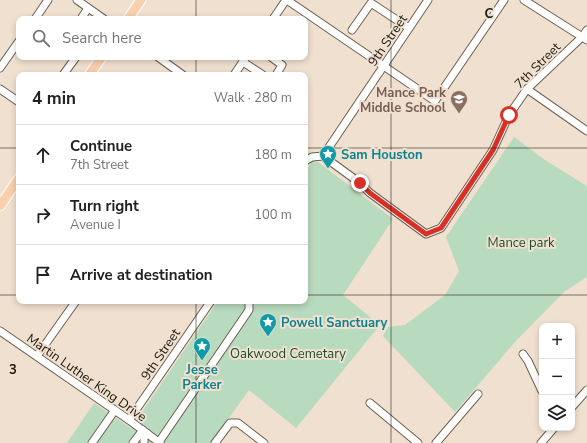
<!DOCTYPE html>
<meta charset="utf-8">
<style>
:root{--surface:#fff;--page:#f6f6f6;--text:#202124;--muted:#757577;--line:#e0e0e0}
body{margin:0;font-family:"Nunito Sans",sans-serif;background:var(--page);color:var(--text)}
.controls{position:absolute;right:12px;bottom:12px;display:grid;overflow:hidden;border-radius:8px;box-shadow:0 2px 6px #0003}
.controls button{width:36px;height:36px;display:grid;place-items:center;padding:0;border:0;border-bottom:1px solid var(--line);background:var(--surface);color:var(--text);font:20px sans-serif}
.stop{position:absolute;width:12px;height:12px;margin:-9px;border:3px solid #d93025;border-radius:50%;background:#fff}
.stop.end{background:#d93025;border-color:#fff;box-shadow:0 1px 4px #0008}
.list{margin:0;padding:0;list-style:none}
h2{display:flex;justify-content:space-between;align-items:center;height:52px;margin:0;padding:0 16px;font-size:17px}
h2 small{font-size:13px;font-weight:400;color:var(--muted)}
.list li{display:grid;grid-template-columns:26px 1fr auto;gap:12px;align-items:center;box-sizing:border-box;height:60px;padding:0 16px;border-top:1px solid var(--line)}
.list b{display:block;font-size:15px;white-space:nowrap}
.list p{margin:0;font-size:13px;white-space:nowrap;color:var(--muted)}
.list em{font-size:13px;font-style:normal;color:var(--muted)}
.icon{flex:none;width:22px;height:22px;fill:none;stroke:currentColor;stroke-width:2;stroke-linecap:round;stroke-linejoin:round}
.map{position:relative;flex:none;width:587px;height:443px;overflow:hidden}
.search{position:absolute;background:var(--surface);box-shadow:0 2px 6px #0003;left:16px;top:16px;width:292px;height:44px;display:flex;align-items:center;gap:10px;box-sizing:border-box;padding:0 14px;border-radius:8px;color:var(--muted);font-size:15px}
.panel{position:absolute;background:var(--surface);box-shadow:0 2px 6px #0003;left:16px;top:72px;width:292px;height:232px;border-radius:8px}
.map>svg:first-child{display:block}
.green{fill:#b8dabe}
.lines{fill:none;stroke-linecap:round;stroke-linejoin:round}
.minor-casing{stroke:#6d6051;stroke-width:9}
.major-casing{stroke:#fff;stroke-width:11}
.minor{stroke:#fff;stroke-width:7}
.major{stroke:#f8d0ad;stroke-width:9}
.route{stroke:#d93025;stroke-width:5}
.grid{fill:none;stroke:#1c1711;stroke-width:1;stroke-opacity:0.55}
.labels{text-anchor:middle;stroke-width:4;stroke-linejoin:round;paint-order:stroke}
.street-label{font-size:13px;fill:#1c1711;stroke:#f0e0cf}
.education-label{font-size:13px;font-weight:bold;fill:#785e54;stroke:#f0e0cf;text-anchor:end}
.culture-label{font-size:13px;font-weight:bold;fill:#0d838f;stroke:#f0e0cf;text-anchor:start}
.park-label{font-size:13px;fill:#1a4f29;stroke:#f0e0cf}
.grid-label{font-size:13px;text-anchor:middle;font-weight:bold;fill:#1c1711;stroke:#f0e0cf;stroke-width:4;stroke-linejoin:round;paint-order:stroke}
</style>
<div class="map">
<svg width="587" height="443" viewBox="0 0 587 443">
<rect width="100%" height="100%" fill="#f0e0cf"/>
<g class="green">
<polygon points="514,137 545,160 587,186 587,277 564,292 515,342 455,412 383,336 388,327 405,325 445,295 459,271 446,237"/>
<polygon points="313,161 318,162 393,219 343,295 380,325 296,428 249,390 211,443 67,443 94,403 131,428 218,301 305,301 305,172"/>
</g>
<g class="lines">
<defs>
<g id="minor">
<polyline points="77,0 104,19"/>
<polyline points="287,0 435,101 504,0"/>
<polyline points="524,0 587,40"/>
<polyline points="35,19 48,0"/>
<polyline points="81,19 88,8"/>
<polyline points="273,19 286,0"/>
<polyline points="352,30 371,3 409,28"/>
<polyline points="158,57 183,75"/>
<polyline points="271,57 282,65 276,75"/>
<polyline points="243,62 263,75"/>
<polyline points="0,68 19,41"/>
<polyline points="63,75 76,57"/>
<polyline points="234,75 246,57"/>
<polyline points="0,89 19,102"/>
<polyline points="527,89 587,131"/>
<polyline points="323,156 360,183 370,193 426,234 441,228 493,150 509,115 527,89 582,37 587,30"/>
<polyline points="305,161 312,157 323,156 428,0"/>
<polyline points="0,331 129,420 160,443"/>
<polyline points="523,354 528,361 542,391"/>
<polyline points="37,356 76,301"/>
<polyline points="370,403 418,443"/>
<polyline points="572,407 587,390"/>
<polyline points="129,420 211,301"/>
<polyline points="159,442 249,310 249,301"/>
<polyline points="92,443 115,410"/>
<polyline points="133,443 143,430"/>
<polyline points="144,443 144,438 147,433"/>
<polyline points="215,443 230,423 238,423 264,443"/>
<polyline points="436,443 478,394"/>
<polyline points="541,443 554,428"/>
</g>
<g id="major">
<polyline points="128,19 141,0"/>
<polyline points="89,75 102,57"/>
<polyline points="0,206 19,178"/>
</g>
</defs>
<use href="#minor" class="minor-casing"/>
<use href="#major" class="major-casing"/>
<use href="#minor" class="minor"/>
<use href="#major" class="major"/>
</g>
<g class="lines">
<polyline class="route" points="360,183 370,193 426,234 441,228 493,150 509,115"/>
</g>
<path class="grid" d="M196,0V19M391,0V443M196,57V75M0,148H19M305,148H587M0,295H19M305,295H587M196,301V443"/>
<defs>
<symbol id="school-pin" viewBox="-11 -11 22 30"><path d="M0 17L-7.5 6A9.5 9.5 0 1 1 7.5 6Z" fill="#8d6e63" stroke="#f0e0cf"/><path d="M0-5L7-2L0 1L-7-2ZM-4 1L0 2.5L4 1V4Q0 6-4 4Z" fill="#fff"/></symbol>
<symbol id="sight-pin" viewBox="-11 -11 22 30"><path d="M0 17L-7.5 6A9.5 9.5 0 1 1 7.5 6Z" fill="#0f9aa8" stroke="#f0e0cf"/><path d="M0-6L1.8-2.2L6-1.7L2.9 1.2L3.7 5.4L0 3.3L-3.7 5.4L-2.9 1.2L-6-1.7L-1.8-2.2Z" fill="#fff"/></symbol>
</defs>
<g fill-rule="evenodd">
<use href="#school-pin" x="449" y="89" width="20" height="27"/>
<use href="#sight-pin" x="318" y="144" width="20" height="27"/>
<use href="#sight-pin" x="258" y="312" width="20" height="27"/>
<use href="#sight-pin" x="192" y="336" width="20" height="27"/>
</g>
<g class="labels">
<g class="street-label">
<text transform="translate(387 40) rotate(-56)" y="5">9th Street</text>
<text transform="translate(537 65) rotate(-45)" y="5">7th Street</text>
<text transform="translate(160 354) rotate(-56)" y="5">9th Street</text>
<text transform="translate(87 377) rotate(35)" y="5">Martin Luther King Drive</text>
</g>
<g class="education-label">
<text x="446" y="97">Mance Park<tspan x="446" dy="15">Middle School</tspan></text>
</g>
<g class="culture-label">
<text x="341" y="159">Sam Houston</text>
<text x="281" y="327">Powell Sanctuary</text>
<text x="202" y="374" text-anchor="middle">Jesse<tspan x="202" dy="15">Parker</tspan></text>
</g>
<g class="park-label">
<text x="521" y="247">Mance park</text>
<text x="288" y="358">Oakwood Cemetary</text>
</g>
</g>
<g class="grid-label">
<text x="489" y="18">C</text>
<text x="13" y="374">3</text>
</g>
</svg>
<div class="controls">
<button>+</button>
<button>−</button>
<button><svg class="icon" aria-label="layers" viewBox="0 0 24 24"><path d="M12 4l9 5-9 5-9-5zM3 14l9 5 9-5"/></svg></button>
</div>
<div class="stop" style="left:509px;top:115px"></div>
<div class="stop end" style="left:360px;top:183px"></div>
<div class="search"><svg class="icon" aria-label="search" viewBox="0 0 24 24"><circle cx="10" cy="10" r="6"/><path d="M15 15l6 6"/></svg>Search here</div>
<section class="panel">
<h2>4 min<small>Walk · 280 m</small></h2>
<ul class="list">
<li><svg class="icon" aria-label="ahead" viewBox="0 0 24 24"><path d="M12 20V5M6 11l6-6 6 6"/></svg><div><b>Continue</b><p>7th Street</p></div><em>180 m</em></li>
<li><svg class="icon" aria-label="right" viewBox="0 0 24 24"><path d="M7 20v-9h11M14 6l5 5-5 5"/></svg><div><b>Turn right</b><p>Avenue I</p></div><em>100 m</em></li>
<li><svg class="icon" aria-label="arrive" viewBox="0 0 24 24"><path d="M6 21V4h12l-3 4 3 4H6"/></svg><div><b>Arrive at destination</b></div></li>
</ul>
</section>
</div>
